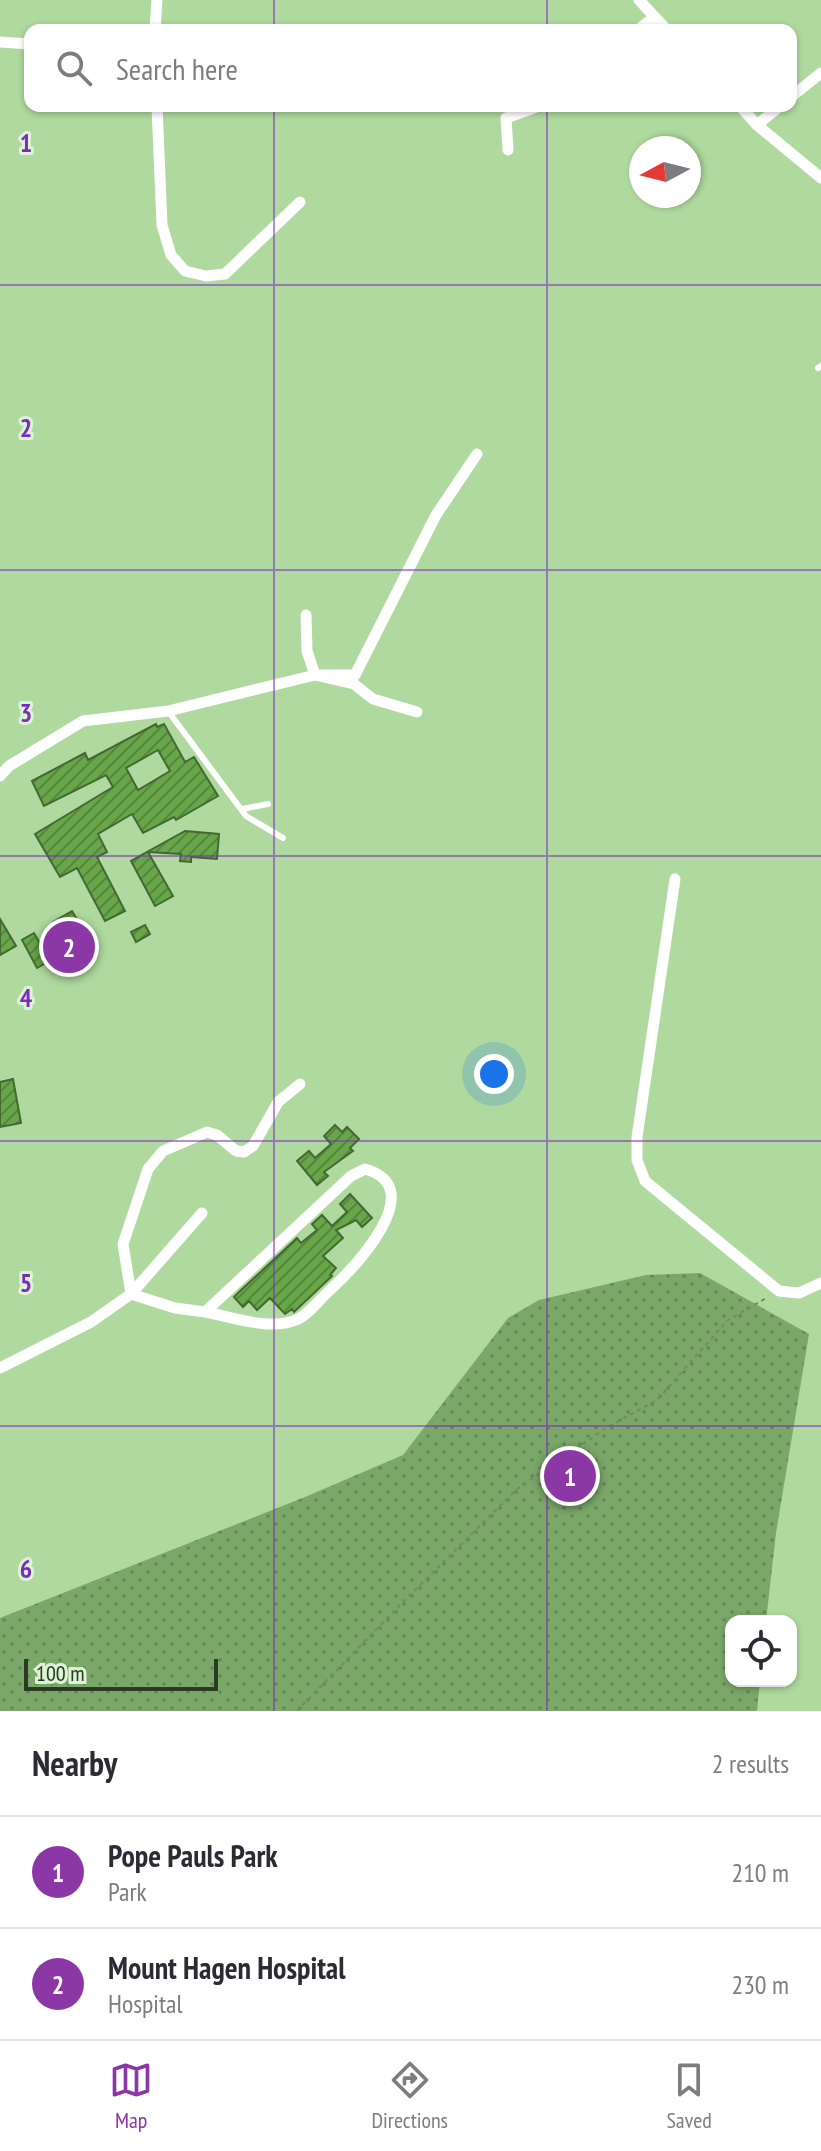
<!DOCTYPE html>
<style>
:root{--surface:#fff;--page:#f7f7f7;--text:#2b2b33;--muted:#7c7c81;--line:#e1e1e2;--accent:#8b37a6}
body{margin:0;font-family:"PT Sans Narrow",sans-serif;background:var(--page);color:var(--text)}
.controls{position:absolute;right:24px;bottom:24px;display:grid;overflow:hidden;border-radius:16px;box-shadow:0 2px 6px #0004}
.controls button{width:72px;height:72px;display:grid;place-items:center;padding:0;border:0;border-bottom:2px solid var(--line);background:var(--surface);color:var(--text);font:40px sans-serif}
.compass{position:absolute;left:629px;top:136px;width:72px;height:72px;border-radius:50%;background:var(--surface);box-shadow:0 2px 6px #0004;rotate:263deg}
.scale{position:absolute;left:24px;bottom:20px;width:194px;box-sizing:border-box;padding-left:8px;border:4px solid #2a3a23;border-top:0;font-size:22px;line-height:28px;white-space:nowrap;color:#2a3a23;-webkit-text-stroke:6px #ddf3d5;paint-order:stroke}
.you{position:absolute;left:494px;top:1074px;width:28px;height:28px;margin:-20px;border:6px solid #fff;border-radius:50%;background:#1a73e8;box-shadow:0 0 0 12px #1a73e833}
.badge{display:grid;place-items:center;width:52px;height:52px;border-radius:50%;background:var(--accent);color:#fff;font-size:26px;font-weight:700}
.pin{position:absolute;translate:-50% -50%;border:4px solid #fff;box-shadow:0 2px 8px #0006}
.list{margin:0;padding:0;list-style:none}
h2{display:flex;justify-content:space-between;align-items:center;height:104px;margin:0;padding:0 32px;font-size:34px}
h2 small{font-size:26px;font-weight:400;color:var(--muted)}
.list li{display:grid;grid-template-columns:52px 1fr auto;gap:24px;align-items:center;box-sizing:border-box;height:112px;padding:0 32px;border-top:2px solid var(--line)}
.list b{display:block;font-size:30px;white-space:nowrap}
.list p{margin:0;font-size:26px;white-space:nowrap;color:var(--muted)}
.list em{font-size:26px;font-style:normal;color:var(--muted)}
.icon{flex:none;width:44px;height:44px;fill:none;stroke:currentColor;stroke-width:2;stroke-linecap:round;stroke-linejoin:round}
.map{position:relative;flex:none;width:821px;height:1711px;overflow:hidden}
.search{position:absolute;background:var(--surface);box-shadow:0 2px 6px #0004;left:24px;right:24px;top:24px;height:88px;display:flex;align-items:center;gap:20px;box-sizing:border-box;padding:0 28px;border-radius:16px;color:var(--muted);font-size:30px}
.sheet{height:328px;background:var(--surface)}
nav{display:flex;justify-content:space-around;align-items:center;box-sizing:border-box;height:112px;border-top:2px solid var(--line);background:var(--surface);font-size:22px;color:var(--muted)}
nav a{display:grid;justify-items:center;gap:4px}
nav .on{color:var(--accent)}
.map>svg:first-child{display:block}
.park{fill:url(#park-dots)}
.building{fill:url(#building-hatch);stroke:#436933;stroke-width:2;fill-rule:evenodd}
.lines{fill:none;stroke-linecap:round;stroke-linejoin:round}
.path{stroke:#6f8d63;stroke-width:2;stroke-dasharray:4 4;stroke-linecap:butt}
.lane{stroke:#fff;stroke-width:6}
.street{stroke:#fff;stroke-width:11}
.grid{fill:none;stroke:#7b2cbf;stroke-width:2;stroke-opacity:0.55}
.grid-label{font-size:26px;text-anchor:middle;font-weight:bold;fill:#7b2cbf;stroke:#ddf3d5;stroke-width:6;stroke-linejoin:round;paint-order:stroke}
</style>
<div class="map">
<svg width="821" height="1711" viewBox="0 0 821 1711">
<defs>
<pattern id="park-dots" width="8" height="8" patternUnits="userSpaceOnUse" patternTransform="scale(2)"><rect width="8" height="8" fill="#7ba769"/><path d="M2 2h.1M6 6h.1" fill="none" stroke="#658956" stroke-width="1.8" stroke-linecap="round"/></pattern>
<pattern id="building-hatch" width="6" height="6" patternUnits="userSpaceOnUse" patternTransform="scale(2)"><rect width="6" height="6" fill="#67a649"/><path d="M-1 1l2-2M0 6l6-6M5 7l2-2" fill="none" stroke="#55883c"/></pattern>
</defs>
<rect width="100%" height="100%" fill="#afd99e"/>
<polygon class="park" points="700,1273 809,1334 776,1533 766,1621 731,1621 731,1681 760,1681 757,1711 0,1711 0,1618 305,1497 403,1455 508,1318 539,1300 646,1275"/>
<g class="building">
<path d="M156,724L157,727L164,724L185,762L194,757L218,796L176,820L174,817L143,833L132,814L98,834L107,852L97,857L125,911L105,921L77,868L60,877L35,834L113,787L106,775L44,806L32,781L85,753L88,760ZM158,750L170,771L138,790L126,768Z"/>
<polygon points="185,831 219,834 217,859 191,857 191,862 180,861 181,854 148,852 173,896 155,906 131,861"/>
<polygon points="72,911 97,953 78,965 71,954 49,967 46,963 37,968 22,940 34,933 45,952 65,942 53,922"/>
<polygon points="0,919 16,946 0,955"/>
<polygon points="145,925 150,934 136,942 131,932"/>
<polygon points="13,1079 21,1123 0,1127 0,1082"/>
<polygon points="335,1125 342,1132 347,1127 359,1139 350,1148 353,1151 324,1172 328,1176 317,1185 297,1161 309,1151 315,1158 331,1144 324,1136"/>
<polygon points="350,1194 372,1218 362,1227 356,1220 336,1230 343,1238 323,1256 336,1268 330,1275 332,1276 294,1312 292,1309 285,1314 270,1298 257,1310 249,1301 243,1307 234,1297 239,1292 297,1238 301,1243 317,1230 312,1224 322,1215 332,1226 347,1212 340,1204"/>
</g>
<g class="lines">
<polyline class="path" points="297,1711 400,1605 517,1489 606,1428 657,1400 728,1320 768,1297"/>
<g class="lane">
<polyline points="818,368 821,366"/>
<polyline points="168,711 246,816 283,838"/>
<polyline points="242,809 268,804"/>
</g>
<g class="street">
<polyline points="639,0 667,30"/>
<polyline points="155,30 157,0"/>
<polyline points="638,30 654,17"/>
<polyline points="0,42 30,44"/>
<polyline points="791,97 821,73"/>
<polyline points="157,106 162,225 171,255 185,271 206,276 225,274 300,202"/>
<polyline points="740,106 757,125 821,178"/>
<polyline points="757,125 780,106"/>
<polyline points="508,150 506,118 539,106"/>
<polyline points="306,615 307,651 315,675 355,675 436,515 477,454"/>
<polyline points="0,776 9,766 83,721 168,711 315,675 354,684 373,699 417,712"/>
<polyline points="675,879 637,1137 637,1160 645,1181 779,1291 799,1293 821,1283"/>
<path d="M205,1312C233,1317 269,1331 296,1320C307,1316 318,1301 328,1292C353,1269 432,1188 365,1169L351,1176L205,1312L175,1308L131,1294L123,1244L148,1169L163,1151L207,1132L217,1135L236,1151L244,1152L253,1146L278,1102L300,1084"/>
<polyline points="0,1368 91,1322 131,1294 202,1213"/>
</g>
</g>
<path class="grid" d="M274,0V30M547,0V30M274,106V1711M547,106V1711M0,285H821M0,570H821M0,856H821M0,1141H821M0,1426H821"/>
<g class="grid-label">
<text x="26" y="152">1</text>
<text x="26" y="437">2</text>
<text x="26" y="722">3</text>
<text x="26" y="1007">4</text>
<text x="26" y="1292">5</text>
<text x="26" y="1578">6</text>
</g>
</svg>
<div class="controls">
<button><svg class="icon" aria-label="locate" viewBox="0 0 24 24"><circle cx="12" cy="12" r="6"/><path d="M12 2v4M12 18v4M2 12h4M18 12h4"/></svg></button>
</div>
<svg class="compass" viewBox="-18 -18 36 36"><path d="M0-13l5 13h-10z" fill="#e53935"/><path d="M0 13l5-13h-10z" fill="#7c7c81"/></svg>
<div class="scale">100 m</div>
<div class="you"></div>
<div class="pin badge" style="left:570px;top:1476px">1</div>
<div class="pin badge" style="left:69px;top:947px">2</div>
<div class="search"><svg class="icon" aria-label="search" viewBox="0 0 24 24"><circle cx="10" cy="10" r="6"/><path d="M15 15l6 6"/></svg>Search here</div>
</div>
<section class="sheet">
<h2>Nearby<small>2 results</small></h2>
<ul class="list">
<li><span class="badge">1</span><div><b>Pope Pauls Park</b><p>Park</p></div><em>210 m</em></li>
<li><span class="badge">2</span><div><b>Mount Hagen Hospital</b><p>Hospital</p></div><em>230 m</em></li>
</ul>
</section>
<nav>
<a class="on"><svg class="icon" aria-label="map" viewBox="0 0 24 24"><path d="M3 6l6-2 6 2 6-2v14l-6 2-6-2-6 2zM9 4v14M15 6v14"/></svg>Map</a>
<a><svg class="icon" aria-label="directions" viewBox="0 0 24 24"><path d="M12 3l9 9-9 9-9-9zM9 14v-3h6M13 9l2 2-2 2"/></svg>Directions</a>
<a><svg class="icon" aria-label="saved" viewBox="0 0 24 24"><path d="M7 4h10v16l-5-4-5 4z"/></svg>Saved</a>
</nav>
